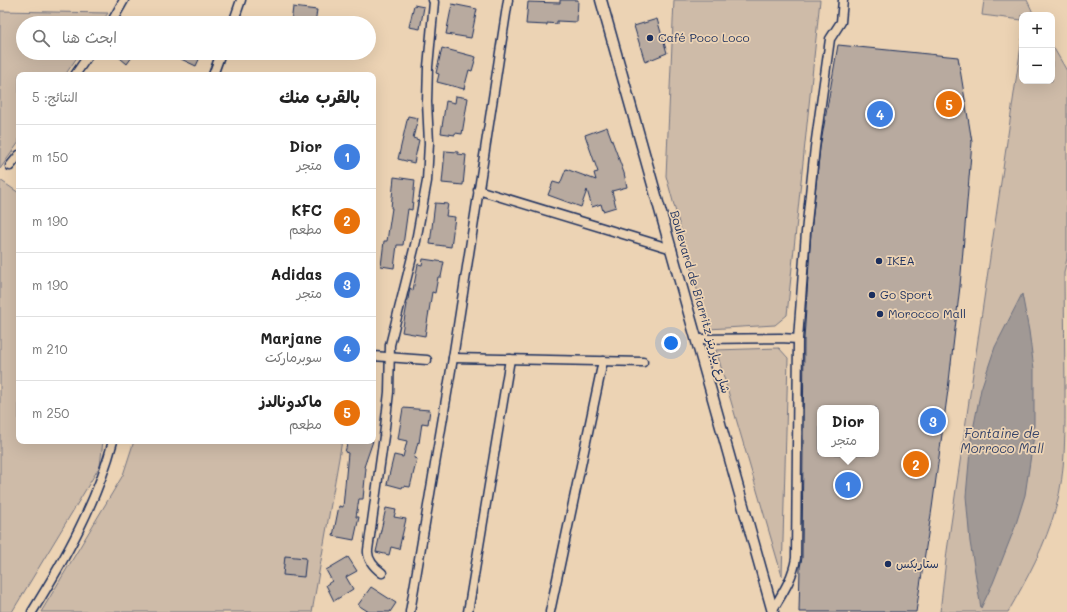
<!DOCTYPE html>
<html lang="ar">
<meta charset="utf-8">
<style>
:root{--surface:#fff;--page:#f6f6f6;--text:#222;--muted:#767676;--line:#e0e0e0;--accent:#d93025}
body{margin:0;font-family:Mali,"Playpen Sans Arabic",sans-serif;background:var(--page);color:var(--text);direction:rtl}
.controls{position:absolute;right:12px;top:12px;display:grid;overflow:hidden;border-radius:8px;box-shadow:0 4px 16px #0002}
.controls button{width:36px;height:36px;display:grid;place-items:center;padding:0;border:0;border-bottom:1px solid var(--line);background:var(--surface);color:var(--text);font:20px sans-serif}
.you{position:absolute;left:671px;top:343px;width:14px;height:14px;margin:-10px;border:3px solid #fff;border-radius:50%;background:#1a73e8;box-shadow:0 0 0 6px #1a73e833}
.badge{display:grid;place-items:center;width:26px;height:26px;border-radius:50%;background:var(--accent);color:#fff;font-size:13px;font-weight:700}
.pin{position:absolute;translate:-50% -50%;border:2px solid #fff;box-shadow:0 1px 4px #0006}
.popup{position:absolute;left:817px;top:405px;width:62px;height:52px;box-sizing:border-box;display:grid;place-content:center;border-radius:8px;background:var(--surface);filter:drop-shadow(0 1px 3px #0005);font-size:13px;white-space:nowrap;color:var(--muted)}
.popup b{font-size:15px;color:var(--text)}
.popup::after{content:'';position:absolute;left:50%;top:100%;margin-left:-8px;border:8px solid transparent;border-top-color:var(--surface)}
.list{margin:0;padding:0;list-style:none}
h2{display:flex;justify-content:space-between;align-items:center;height:52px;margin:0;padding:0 16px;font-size:17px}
h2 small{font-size:13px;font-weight:400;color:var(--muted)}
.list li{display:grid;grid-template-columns:26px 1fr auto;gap:12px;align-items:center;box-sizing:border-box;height:64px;padding:0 16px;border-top:1px solid var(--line)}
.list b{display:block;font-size:15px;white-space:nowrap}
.list p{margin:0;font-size:13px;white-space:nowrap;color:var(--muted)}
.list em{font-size:13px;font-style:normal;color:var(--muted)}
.icon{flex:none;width:22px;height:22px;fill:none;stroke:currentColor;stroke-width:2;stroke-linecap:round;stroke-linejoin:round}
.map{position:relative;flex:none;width:1067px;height:612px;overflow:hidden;direction:ltr}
.search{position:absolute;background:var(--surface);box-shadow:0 4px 16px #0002;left:16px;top:16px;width:360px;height:44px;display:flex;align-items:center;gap:10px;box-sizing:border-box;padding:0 14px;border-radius:22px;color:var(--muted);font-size:15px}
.panel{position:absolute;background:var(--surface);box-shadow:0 4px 16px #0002;left:16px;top:72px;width:360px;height:372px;border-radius:8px;direction:rtl}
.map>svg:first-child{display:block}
</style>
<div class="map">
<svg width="1067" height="612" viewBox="0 0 1067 612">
<rect width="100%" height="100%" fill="#ecd3b4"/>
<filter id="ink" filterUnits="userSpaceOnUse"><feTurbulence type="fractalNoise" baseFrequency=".025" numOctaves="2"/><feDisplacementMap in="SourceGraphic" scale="8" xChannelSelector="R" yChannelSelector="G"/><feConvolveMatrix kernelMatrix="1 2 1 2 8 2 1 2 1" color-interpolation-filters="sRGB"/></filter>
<g filter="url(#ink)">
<g fill="#cebba8" stroke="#747583">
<path d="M674 0H820L787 315 775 325 708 329 666 176Z"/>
<path d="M984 0H1027L1034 15H1022V20L982 15Z"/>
<path d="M0 11 108 13 101 23H23V53H80L65 75H19V142L0 169Z"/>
<path d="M1022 39V81H1052V45L1067 71V258L1064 273C1064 313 1065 352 1065 392 1065 429 1066 472 1056 507 1046 544 1027 579 1008 612H940L947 551Z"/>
<path d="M0 180 19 193V441H103L100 466 12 612H0Z"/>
<path d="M779 348 788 358 782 576 716 350Z"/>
<path d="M134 441H342L312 612H41L123 475Z"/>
</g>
<path fill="#a19995" stroke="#6b6f7f" d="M1022 294 1029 331 1034 369V435L1025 495 1015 527 993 583 981 608 970 542 966 496 971 440 981 389 995 347Z"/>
<g fill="#b8aa9f" stroke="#1b2f5e" fill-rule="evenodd">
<path d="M560 0H578L577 22 557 21V24L547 23V25L526 24 528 2 560 3Z"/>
<path d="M452 4 477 9 471 38 446 34Z"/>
<path d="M414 5 424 7 420 29 409 27Z"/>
<path d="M293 7 317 10 315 23H291Z"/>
<path d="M657 19 667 53 645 62 634 26Z"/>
<path d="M838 45 958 57 972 142 960 286 948 390 932 508 916 612H799L800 567 802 558 804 339 811 232 820 148ZM820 408H876V454H820Z"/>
<path d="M442 48 476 57 472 71 469 70 464 89 437 82 439 74 436 73Z"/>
<path d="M114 53H135L127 64Z"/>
<path d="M184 53H202L196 66 181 59Z"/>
<path d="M456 96 468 98 462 134 455 133V135L441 133 446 101 455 103Z"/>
<path d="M408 116 418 118 413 138 419 140 414 163 398 159Z"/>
<path d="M607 127 624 173 627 187 612 191 616 207 603 211 601 204 592 207 587 190 581 207 548 195 553 182 560 184 566 169 596 180 594 173 598 172 585 135Z"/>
<path d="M445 151 458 152V154L466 155 463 185 442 183Z"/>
<path d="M394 177 415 180 412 210 408 209 403 245H397L394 268 381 266 384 241H387L392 208H391Z"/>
<path d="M435 203 448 204 446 216 455 217 451 247 430 244Z"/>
<path d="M423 259 444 262 441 277H438L435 293 432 292 425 336 402 332 410 288 413 290 418 264 422 265Z"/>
<path d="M403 408 430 410 428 424 422 423 419 443 418 442 414 458 417 459 410 487 403 486 402 488 387 484 394 455 403 457 407 441 398 439Z"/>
<path d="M348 441H373L364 467 366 468 363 499H359L356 517H359L354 540 333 536 339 506 343 507 348 453 345 452Z"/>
<path d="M386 508 396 510 394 517 406 519 399 549 391 547 389 555 376 552Z"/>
<path d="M285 556 306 558 304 577 283 575Z"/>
<path d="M348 557 357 571 346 577 353 589 334 601 326 585 332 581 326 570Z"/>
<path d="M371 587 396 603 390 612H369L358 605Z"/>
</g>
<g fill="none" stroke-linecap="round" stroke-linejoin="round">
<g stroke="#1b2f5e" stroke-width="11">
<g id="minor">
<path d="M111 23 124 0"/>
<path d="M233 23 241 0"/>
<path d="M75 75 90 53"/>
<path d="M213 75 221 53"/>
<path d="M10 166 19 155"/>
<path d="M478 190 672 249"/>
<path d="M697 339 780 338 798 339"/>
<path d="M373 356 427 360"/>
<path d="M453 358 643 362"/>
<path d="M382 573C374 567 367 560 368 550L384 436 389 392 390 345 416 241 427 181 429 143 427 102 428 67 434 2 433 0"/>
<path d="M772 611C782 594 793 578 796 558L798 339 806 232 815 147 830 39 841 22 843 0"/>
<path d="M32 612C65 559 97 502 113 441"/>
<path d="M410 612 453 358 508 0"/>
<path d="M468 612 510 359"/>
<path d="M550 612 603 361"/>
</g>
</g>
<g stroke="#1b2f5e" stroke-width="13">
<path id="tertiary" d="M601 0C659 204 716 408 773 612"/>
</g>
<use href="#minor" stroke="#ecd3b4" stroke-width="8"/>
<use href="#tertiary" stroke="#ecd3b4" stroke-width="10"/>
</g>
</g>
<g fill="#1b2f5e" stroke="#ecd3b4" stroke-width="1.5">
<circle cx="650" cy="38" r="4"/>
<circle cx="879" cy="261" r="4"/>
<circle cx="872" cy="295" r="4"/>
<circle cx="880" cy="314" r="4"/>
<circle cx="888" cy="564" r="4"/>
</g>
<g text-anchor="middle" stroke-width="3.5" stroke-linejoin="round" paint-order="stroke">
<g font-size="12" fill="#1b2f5e" stroke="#ecd3b4" text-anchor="start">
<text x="658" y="42">Café Poco Loco</text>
<text x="887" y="265">IKEA</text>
<text x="880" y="299">Go Sport</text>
<text x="888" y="318">Morocco Mall</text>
<text x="896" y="568">ستاربكس</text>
</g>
<g font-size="12" fill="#1b2f5e" stroke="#ecd3b4">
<text transform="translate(700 302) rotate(74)" y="4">Boulevard de Biarritz شارع بياريتز</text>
</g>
<g font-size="13" font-style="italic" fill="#364469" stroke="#ecd3b4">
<text x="1002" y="438">Fontaine de<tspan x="1002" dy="15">Morroco Mall</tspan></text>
</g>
</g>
</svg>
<div class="controls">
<button>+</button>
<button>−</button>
</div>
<div class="you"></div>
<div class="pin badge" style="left:848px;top:485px;background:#3f7fe0">1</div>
<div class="popup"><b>Dior</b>متجر</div>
<div class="pin badge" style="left:916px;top:464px;background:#e8710a">2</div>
<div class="pin badge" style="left:933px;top:421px;background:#3f7fe0">3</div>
<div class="pin badge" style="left:880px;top:114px;background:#3f7fe0">4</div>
<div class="pin badge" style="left:949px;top:104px;background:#e8710a">5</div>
<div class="search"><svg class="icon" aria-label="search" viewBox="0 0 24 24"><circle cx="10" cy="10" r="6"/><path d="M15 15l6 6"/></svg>ابحث هنا</div>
<section class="panel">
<h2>بالقرب منك<small>النتائج: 5</small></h2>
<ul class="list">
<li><span class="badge" style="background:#3f7fe0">1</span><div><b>Dior</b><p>متجر</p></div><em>150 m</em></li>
<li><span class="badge" style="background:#e8710a">2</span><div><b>KFC</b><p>مطعم</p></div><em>190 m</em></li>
<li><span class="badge" style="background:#3f7fe0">3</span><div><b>Adidas</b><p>متجر</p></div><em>190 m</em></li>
<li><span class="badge" style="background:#3f7fe0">4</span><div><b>Marjane</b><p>سوبرماركت</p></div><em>210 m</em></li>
<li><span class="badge" style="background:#e8710a">5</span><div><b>ماكدونالدز</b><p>مطعم</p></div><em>250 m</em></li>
</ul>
</section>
</div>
